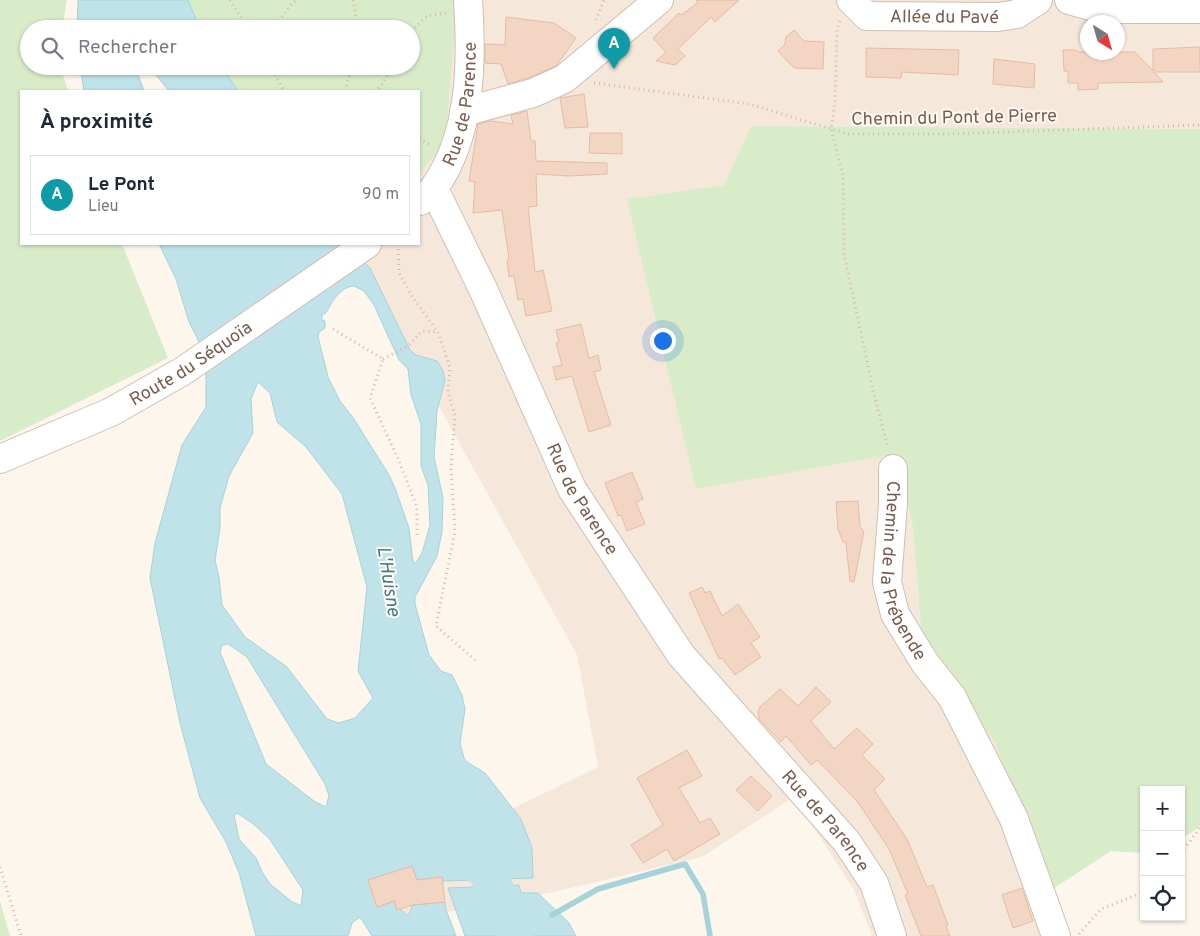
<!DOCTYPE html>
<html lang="fr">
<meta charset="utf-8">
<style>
:root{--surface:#fff;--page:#f2f2f3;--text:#1f2937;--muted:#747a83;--line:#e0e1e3;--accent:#e76f51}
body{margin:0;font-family:Overpass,sans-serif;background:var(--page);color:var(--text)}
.controls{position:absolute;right:15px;bottom:15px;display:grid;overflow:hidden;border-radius:0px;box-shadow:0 1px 4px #0004}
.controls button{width:45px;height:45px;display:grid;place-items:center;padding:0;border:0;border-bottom:1px solid var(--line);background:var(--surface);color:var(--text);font:25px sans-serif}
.compass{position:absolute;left:1080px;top:15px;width:45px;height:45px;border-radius:50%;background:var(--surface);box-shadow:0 1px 4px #0004;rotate:143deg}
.you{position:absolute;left:662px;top:340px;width:18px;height:18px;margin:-12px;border:4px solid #fff;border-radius:50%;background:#1a73e8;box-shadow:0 0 0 8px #1a73e833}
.badge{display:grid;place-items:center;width:32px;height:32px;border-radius:50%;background:var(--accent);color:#fff;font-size:16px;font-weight:700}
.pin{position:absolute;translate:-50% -41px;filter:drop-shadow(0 1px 2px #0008)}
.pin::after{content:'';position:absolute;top:26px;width:18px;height:15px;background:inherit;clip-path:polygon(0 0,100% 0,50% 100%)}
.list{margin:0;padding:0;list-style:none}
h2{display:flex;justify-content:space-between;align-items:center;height:65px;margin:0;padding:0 20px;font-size:21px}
h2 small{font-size:16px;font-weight:400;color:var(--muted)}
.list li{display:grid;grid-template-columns:32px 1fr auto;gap:15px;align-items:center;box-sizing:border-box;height:80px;margin:0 10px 10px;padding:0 10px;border:1px solid var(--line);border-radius:0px}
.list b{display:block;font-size:19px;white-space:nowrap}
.list p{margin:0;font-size:16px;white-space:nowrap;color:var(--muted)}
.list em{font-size:16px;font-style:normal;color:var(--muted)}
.icon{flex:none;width:28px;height:28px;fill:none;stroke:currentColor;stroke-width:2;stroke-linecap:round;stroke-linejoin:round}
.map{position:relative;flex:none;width:1200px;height:936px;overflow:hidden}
.search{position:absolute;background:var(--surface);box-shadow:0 1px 4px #0004;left:20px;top:20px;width:400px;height:55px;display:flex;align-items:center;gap:12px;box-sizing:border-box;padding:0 18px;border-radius:28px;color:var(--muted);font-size:19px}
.panel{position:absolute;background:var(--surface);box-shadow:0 1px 4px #0004;left:20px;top:90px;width:400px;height:155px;border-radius:0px}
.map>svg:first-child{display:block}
</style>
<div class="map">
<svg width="1200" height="936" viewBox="0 0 1200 936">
<rect width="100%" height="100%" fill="#fdf6ec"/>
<path fill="#f5e8da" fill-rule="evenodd" d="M197 0H1200V129L751 126 724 185 628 199 696 489 896 454 913 528 921 629 995 743 1048 892 1059 936H872L854 890 794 797 702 857 558 891 374 926 363 881 598 767 577 655 349 244H419V91L411 66V29ZM1088 22H1118V52H1088Z"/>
<g fill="#d8ecc9">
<path d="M0 0H67L62 29H29V66H60L68 91H21V244H122L168 358 0 441Z"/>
<path d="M188 0H457L446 133 440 148 419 174V91H238L221 66H411V29H200Z"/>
<path d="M751 126 1200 129V827L1181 839V790H1144V853L1111 851 1048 892 995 743 921 629 913 528 896 454 696 489 627 199 724 185Z"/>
<path d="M0 901 10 936H0Z"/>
</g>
<g fill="#bfe3e8" stroke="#a5d3da" fill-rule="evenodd">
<path d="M78 0H188L200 29H77Z"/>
<path d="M80 66H135L144 91H84Z"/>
<path d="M149 66H221L238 91H169Z"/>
<path d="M159 244H347L370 268 410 350 416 355 437 361 443 371 445 380 437 411 434 457 443 498 442 532 437 556 415 597V604L429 655 441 671 452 675 462 695 465 709 460 743 464 758 467 762 485 773 521 819 532 848 533 878 443 881 442 877 417 880 412 866 368 880 377 907 394 901 397 910 400 909 408 916 413 905 445 902 446 910 456 936H372L360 917 352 923 348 936H256L239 873 226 842 200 798 180 723 150 578 155 543 182 445 206 407V356L189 322 176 279ZM354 286 364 291 374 305 399 360 408 369 411 395 421 424V466L428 485 430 525 422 553 416 563 413 562 409 528 395 488 389 475 354 419 340 401 328 377 318 337 319 332 325 328V321L322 320V314H325C332 303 339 287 354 286ZM258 382 270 393 277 422 306 447 342 494 367 587 358 671 373 698 355 718 339 723 327 719 287 667 245 637 222 605 219 577 215 560 220 528V508L229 476 253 433 251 399ZM228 644 247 657 325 784 329 796 326 807 314 801 266 764 220 652 222 645ZM237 813 252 823 269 838 303 890 301 906 291 901 270 884 262 872 256 858 239 839 234 815Z"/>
<path d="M519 885 521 893H538L569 923 576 936H465L448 888Z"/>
</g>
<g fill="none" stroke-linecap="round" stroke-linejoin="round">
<path stroke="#a5d3da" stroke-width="5.5" d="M552 915 598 889 685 864 703 894 710 936"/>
<path stroke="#bfe3e8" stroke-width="35" d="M464 840 515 918V936"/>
</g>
<g fill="#f3d5c3" stroke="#e6bba3">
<path d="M696 0H739L715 22 711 17 678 49 685 56 675 65 656 61 666 52 653 38 679 13 681 15 691 8 698 2Z"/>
<path d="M506 17 554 23 576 38 556 66 528 78 508 84 501 64 485 63V44L505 45Z"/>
<path d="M794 30 804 41 824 42 823 69 794 68 778 51 785 44 786 37Z"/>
<path d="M1200 47V72H1154L1163 82 1098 83V89L1078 90V83H1068V71H1064L1063 50H1076L1078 52H1135L1153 71V49Z"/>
<path d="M866 48 959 50 958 75 902 72 901 78 866 77Z"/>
<path d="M994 59 1035 64 1034 88 993 84Z"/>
<path d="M584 94 588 127 565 128 560 98Z"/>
<path d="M527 111 531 141H535L536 161 607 163V174L569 176 536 174 537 206 528 207 535 272 543 270 552 311 526 316 523 299 518 300 514 276 509 277 507 260 509 259 502 210 473 213 475 182 469 181 478 124 490 121 513 124 511 115Z"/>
<path d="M590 133H622V154L589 153Z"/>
<path d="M581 324 589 358 598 355 601 370 594 372 611 425 589 432 572 376 556 380 553 367 562 365 556 343 559 342 556 330Z"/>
<path d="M632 472 643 499 636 502 645 524 627 531 621 515 618 516 605 483Z"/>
<path d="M858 501 860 527 864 531 854 582 850 581 846 543 843 542 838 529 836 502Z"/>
<path d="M702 587 705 593 710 591 722 616 738 604 760 637 751 643 761 657 735 675 722 658 719 659 689 593Z"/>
<path d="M816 687 831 702 811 721 834 749 857 728 873 744 862 755 885 779 874 790 907 839 927 887 933 885 948 925 946 926 950 936H921L905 895 908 894 889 849 857 801 817 760 811 765 786 736 781 742 759 719 758 711 760 707 780 689 798 706Z"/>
<path d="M687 750 702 776 679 788 700 823 710 818 720 834 674 861 667 849 643 863 631 845 663 825 637 778Z"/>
<path d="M751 776 772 796 758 811 736 790Z"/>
<path d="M412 866 417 880 442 877 445 902 413 905 397 910 394 901 377 907 368 880Z"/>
<path d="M1022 888 1033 921 1013 928 1002 895Z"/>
</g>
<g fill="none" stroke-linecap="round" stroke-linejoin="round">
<g stroke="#d1beb0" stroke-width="30">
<g id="minor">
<path id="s1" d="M851 0 867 16 998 17 1017 14 1038 0"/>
<path d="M1069 0 1101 9H1200"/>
<path d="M464 112 533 93 564 79 659 0"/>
<path id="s2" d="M434 189 483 289 572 489 681 655 847 842 874 883 892 936"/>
<path id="s3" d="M420 201C424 197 431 193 434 188 472 134 472 63 468 0"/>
<path id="s4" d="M0 459 111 412 183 371 367 244"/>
<path id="s5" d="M893 469V504L887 582 895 614 925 663 952 697 1014 819 1056 936"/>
</g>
</g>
<g stroke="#d9b8a5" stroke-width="3" stroke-dasharray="1 4" stroke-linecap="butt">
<path d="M230 0 248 29"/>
<path d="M353 0 359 29"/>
<path d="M596 20 604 0"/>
<path d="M840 21 837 29 835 103 831 129 843 175 844 254 874 394 888 448"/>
<path d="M266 29 280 20 293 2 299 0"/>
<path d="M411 31 427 16 446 13"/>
<path d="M270 66 284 91"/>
<path d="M594 83 749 104 848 134H948L1200 125"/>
<path d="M345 91 352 66"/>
<path d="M374 91 380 87 394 66"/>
<path d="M419 139 431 145"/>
<path d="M398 244 399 273 413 298 438 332 450 368 448 392 455 416 451 466 455 531 436 626 476 661"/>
<path d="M333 329 383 359 370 398 399 461 417 507V538"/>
<path d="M383 359 408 346 422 331 438 332"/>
<path d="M1181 853 1200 828"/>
<path d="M0 867 21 936"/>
<path d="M1079 934 1101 909 1144 892"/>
</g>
<use href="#minor" stroke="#fff" stroke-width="28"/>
</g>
<g text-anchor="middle" stroke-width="4" stroke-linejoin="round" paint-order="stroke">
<g font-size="18" fill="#7a5c4d" stroke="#fffaf3">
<text dy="6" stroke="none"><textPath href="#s1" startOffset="100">Allée du Pavé</textPath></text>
<text dy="6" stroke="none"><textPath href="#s3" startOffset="109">Rue de Parence</textPath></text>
<text transform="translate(954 117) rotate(-1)" y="6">Chemin du Pont de Pierre</text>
<text dy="6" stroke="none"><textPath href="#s4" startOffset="214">Route du Séquoïa</textPath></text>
<text dy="6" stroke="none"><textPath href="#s2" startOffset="344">Rue de Parence</textPath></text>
<text dy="6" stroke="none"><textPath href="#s5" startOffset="105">Chemin de la Prébende</textPath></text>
<text dy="6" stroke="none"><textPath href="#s2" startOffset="749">Rue de Parence</textPath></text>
</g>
<g font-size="19" font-style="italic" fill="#437c86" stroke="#fffaf3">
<text transform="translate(390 581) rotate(81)" y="7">L'Huisne</text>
</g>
</g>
</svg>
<div class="controls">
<button>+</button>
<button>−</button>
<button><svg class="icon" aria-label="locate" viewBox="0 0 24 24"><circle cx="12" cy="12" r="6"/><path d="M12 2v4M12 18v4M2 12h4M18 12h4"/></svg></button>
</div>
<svg class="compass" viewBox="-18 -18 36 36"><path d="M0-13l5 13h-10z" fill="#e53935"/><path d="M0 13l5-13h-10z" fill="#747a83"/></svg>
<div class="you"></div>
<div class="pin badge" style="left:614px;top:69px;background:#0f9aa8">A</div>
<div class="search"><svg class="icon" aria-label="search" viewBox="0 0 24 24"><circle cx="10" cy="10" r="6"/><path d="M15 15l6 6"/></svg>Rechercher</div>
<section class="panel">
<h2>À proximité<small></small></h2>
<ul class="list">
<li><span class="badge" style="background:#0f9aa8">A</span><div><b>Le Pont</b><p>Lieu</p></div><em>90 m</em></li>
</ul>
</section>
</div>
